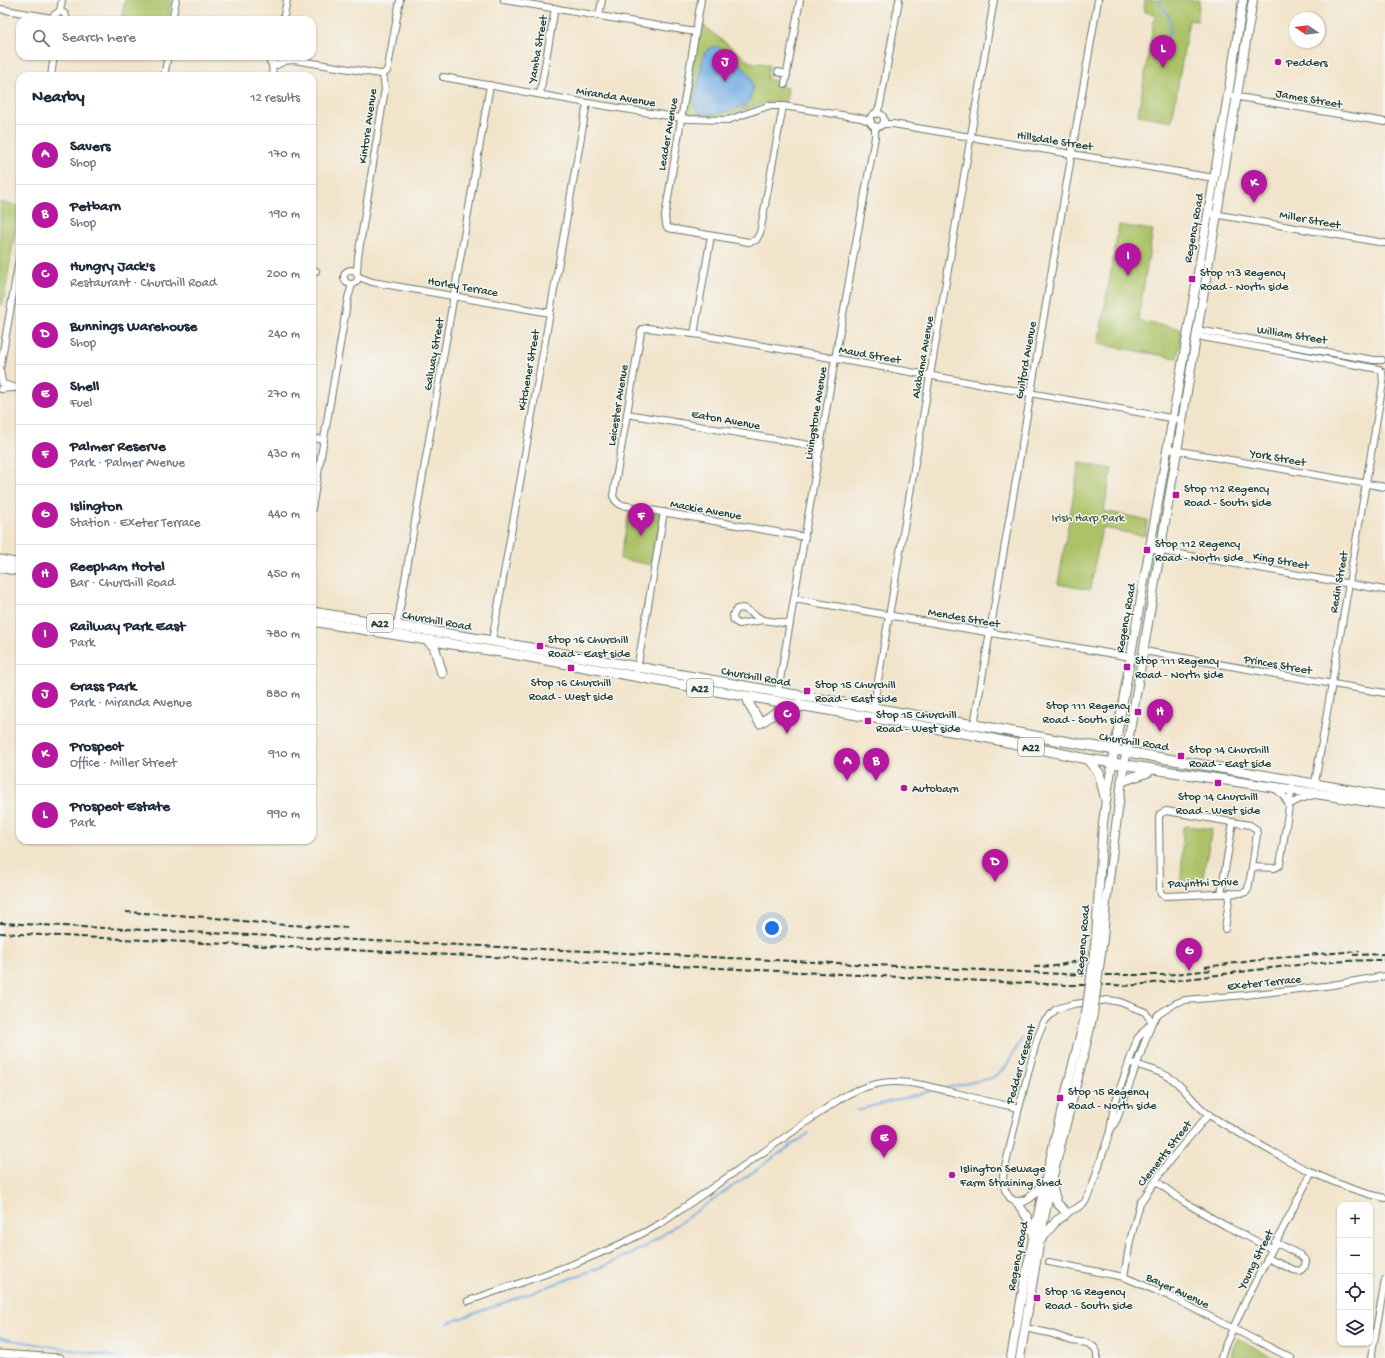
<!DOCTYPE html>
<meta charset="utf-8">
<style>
:root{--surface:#fff;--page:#f6f6f7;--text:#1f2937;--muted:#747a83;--line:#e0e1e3;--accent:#b5179e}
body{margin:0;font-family:"Gochi Hand",sans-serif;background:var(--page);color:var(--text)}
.controls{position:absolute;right:12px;bottom:12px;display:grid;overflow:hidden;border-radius:8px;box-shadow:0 1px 3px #0004}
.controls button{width:36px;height:36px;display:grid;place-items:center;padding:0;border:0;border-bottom:1px solid var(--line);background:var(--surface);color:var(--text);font:20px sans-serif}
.compass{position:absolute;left:1289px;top:12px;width:36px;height:36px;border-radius:50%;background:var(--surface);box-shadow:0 1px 3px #0004;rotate:283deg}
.you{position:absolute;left:772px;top:928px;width:14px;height:14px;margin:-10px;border:3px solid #fff;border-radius:50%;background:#1a73e8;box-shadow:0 0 0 6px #1a73e833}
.badge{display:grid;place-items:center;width:26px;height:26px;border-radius:50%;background:var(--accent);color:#fff;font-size:13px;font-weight:700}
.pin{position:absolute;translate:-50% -33px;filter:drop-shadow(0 1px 2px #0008)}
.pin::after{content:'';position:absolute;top:21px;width:14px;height:12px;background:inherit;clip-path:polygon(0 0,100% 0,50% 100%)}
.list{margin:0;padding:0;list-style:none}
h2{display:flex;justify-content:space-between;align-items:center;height:52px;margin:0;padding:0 16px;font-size:17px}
h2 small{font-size:13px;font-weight:400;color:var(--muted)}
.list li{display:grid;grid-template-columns:26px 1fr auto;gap:12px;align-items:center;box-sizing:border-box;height:60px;padding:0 16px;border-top:1px solid var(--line)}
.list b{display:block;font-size:15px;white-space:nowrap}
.list p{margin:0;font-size:13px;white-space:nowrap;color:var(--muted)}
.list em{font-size:13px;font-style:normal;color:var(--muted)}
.icon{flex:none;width:22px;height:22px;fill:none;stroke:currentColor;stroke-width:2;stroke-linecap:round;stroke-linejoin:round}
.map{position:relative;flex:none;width:1385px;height:1358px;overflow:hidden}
.search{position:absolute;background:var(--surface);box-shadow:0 1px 3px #0004;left:16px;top:16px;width:300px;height:44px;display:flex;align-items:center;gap:10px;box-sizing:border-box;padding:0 14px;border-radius:12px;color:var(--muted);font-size:15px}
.panel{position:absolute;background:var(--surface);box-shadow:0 1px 3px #0004;left:16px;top:72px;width:300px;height:772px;border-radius:12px}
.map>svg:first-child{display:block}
</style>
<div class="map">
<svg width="1385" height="1358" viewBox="0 0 1385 1358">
<rect width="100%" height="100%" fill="#f6f6f2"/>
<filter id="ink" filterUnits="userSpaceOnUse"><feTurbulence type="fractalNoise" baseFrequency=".025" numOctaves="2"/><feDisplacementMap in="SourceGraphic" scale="8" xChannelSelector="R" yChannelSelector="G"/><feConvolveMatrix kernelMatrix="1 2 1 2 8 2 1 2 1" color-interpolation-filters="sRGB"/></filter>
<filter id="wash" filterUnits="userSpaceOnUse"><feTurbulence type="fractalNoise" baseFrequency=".012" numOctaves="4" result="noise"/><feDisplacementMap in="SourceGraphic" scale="16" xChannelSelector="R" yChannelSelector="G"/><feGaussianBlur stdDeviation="0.9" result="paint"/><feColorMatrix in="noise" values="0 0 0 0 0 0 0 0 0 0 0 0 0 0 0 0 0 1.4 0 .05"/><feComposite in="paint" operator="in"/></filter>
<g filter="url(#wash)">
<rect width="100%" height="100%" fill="#f2e4cb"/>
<g fill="#adc267" stroke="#66804e">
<path d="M125 0H171L168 20H121Z"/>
<path d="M1145 0H1200L1197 21 1189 20 1172 121 1138 115 1155 14 1144 12Z"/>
<path d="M700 23 750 62 769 64 767 79 782 82 781 87 788 88 786 103C776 102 767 102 758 105 753 106 748 109 743 110 729 115 701 120 687 114L686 110Z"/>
<path d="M0 202 19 206 3 305H0Z"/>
<path d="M1119 225 1153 230 1138 321 1182 329 1177 358 1098 344Z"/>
<path d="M1079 463 1112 469 1104 511 1148 520 1145 536 1102 528 1090 590 1058 584Z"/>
<path d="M630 508 662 514 652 565 620 559Z"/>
<path d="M1186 826 1212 829 1202 882 1181 883 1183 827Z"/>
<path d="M1237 1338 1274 1358H1231Z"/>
</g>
<path fill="#73aae1" stroke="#49748a" d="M717 46C738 60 766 79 746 106L715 114H699L694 103 704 53 712 47Z"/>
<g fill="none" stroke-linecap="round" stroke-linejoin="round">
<g stroke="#73aae1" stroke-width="2">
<path d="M1158 63 1161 54 1169 49 1165 40C1167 37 1169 35 1170 32 1173 22 1167 10 1160 5L1159 0"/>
<path d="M946 1088 992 1078 1005 1068 1022 1038"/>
<path d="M857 1110 935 1090"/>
<path d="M448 1323 607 1265 645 1247 809 1133"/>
<path d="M0 1338 121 1358"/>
</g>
</g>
</g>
<g filter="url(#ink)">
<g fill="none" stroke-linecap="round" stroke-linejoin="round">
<g stroke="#697769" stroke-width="8">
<g id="minor">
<path d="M504 0 695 32"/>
<path d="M701 0 665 216 666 225 668 228 749 242 756 240 760 233 783 106"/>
<path d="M0 9 52 18"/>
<path d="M60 11 62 0"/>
<path d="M599 16 602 0"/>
<path d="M52 20 54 15 60 11 65 14 67 20"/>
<path d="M172 20 176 0"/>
<path d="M283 20 287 0"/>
<path d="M269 56 270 62 277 65 283 62 285 56"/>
<path d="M284 61 294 60 380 74H383"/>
<path d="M272 64 273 76"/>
<path d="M778 72 787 74"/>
<path d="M51 76 54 56"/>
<path d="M164 76 168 56"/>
<path d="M443 77 587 103 688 119 728 120 768 106H783L861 118 871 122"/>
<path d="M785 84 800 0"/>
<path d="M540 94 555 8"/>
<path d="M1233 96 1385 122"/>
<circle cx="877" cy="120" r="7"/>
<path d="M876 114 880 105 899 0"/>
<path d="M883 124H893L1214 178"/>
<path d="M1213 214 1385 243"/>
<circle cx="351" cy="277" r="7"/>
<path d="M312 270 316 271"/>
<path d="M357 272 358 257 385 89 383 74 387 71 388 67 400 0"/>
<path d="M359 277 372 282 550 313"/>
<path d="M1197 330 1374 360H1382"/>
<path d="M694 334 711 236"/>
<path d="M1196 336 1379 369"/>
<path d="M0 369 20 254"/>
<path d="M0 370 2 382"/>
<path d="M3 384 20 389"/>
<path d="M1 389 13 388"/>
<path d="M627 414 821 447"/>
<path d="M312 438 324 440"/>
<path d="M1168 449 1385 487"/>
<path d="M312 509 348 298 352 285"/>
<path d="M805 537 622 505C617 504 615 501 613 496L641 332 643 329 648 328 701 335 1182 420"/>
<path d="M1150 549 1385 590"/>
<path d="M794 599 1131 657"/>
<path d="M763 620 739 624 734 621 733 615 737 609 743 608 763 620 790 624"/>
<path d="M397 626 490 85"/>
<path d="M492 641 587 103"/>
<path d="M1144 651 1385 693"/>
<path d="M637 670 664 512"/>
<path d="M778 692 835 359 875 137V126"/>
<path d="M873 710 994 0"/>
<path d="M974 725 1098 0"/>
<path d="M1315 783 1383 383 1382 372"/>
<path d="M1274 788 1283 795 1289 805 1298 800 1314 795"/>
<path d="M1252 867 1257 834 1256 829 1250 825 1166 811 1160 814 1159 817 1160 891 1161 894 1165 896 1242 893 1246 892 1248 889 1252 867 1275 868 1280 865 1292 787"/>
<path d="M1221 894 1233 822"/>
<path d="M1225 929 1230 893"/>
<path d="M1129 1062C1145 1068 1164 1071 1177 1083 1188 1093 1197 1106 1209 1115 1222 1123 1235 1131 1248 1138 1291 1163 1337 1188 1385 1198"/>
<path d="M1110 1131 1114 1106 1137 1039 1159 1014 1176 1003 1185 1000 1245 995 1326 986 1385 976"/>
<path d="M1156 1181 1184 1202 1226 1226 1272 1249"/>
<path d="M1017 1202 1010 1198 1005 1190 1003 1176 1019 1108 1037 1039 1044 1022 1056 1009 1074 1004 1109 1000 1120 1002 1145 1012 1152 1022"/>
<path d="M1067 1213 1077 1208 1085 1202 1093 1184 1110 1131 1117 1119 1151 1025"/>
<path d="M1267 1258 1294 1270 1300 1271 1305 1266 1306 1261 1300 1255 1275 1242"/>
<path d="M1049 1262 1124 1277 1169 1296 1291 1358"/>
<path d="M1124 1277 1130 1241 1140 1203 1170 1160 1209 1114"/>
<path d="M468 1301C533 1278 604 1257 663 1222L841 1098C885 1073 911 1082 956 1093 977 1099 998 1104 1019 1108"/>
<path d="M1025 1328 1049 1333 1072 1341 1087 1343 1094 1347 1097 1352V1358"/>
<path d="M1221 1358 1224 1348 1246 1300 1312 1172"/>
<path d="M1371 1358 1385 1280"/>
</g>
</g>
<g stroke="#697769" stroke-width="9">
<path id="tertiary" d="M0 1354 60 1358"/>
</g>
<g stroke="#697769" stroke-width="10">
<g id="secondary">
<path d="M1096 937 1103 823 1106 800C1151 533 1202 267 1243 0"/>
<path d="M1103 938 1106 902 1123 772 1253 0"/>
<path d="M1017 1202 1027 1217 1033 1233"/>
<path d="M1017 1202C1029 1202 1035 1193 1043 1184"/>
<path d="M1041 1240 1057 1220 1064 1216 1067 1213 1057 1203 1052 1186"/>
<path d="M1011 1358C1030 1242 1056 1128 1086 1013"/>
<path d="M1020 1358C1030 1300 1038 1242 1051 1185 1064 1127 1081 1071 1093 1014"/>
</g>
</g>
<g stroke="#697769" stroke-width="11">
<g id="primary">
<path d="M0 560 20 564"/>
<path d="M0 567 20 571"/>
<path d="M312 612 492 641 778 692 992 728 1051 739 1385 796"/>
<path d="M312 621 524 656 716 691 974 735 1087 759 1385 804"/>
<path d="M428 641 434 646 442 673"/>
<path d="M747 696 750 706 760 723 777 712 801 707"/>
<path d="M1087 759 1099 773 1106 800"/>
<path d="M1122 781 1148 772 1151 769"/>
</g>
</g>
<use href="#minor" stroke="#fff" stroke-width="6"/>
<use href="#tertiary" stroke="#fff" stroke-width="7"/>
<use href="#secondary" stroke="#fff" stroke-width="8"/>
<use href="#primary" stroke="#fff" stroke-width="9"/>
<g stroke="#1f3d34" stroke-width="2" stroke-dasharray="6 3" stroke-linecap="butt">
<path d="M126 912 206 917 269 924 350 928"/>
<path d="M0 923 1085 975H1164L1212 970"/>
<path d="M0 933 1066 985H1115L1125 986C1212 978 1298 960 1385 960"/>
<path d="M1353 955 1385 954"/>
<path d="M1034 967 1055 966 1093 958"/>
<path d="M1205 967 1292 956 1360 951"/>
</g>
<g stroke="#697769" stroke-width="10" stroke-linecap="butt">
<g id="secondary-bridge">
<path d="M1086 1013 1091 978 1096 937"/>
<path d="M1093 1014 1103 938"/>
</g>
</g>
<use href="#secondary-bridge" stroke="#fff" stroke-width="8"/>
</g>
</g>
<g fill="#b5179e" stroke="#f6f6f2" stroke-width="1.5">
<circle cx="1278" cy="62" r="4"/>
<rect x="1188" y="275" width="8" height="8" rx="2"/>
<rect x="1172" y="491" width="8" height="8" rx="2"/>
<rect x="1143" y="546" width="8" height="8" rx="2"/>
<rect x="536" y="642" width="8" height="8" rx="2"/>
<rect x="1123" y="663" width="8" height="8" rx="2"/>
<rect x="567" y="664" width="8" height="8" rx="2"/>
<rect x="803" y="687" width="8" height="8" rx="2"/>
<rect x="1134" y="708" width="8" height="8" rx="2"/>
<rect x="864" y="717" width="8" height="8" rx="2"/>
<rect x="1177" y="752" width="8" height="8" rx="2"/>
<rect x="1214" y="779" width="8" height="8" rx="2"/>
<circle cx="904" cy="788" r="4"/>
<rect x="1056" y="1094" width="8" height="8" rx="2"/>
<circle cx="952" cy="1175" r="4"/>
<rect x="1033" y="1294" width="8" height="8" rx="2"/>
</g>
<g text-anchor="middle" stroke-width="3" stroke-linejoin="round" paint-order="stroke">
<g fill="#f6f6f2" stroke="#60746d" stroke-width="1">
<rect x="367" y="614" width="26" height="18" rx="3"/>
<rect x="687" y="679" width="26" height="18" rx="3"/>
<rect x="1018" y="738" width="26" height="18" rx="3"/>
</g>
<g font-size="11" font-weight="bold" fill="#1f3d34">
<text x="380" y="627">A22</text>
<text x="700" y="692">A22</text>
<text x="1031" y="751">A22</text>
</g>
<g font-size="12" fill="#1f3d34" stroke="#f6f6f2">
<text transform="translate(537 49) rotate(-80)" y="4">Yamba Street</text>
<text transform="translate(616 96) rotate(9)" y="4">Miranda Avenue</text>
<text transform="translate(1309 98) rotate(10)" y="4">James Street</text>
<text transform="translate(367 126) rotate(-82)" y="4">Kintore Avenue</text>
<text transform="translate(667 134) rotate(-80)" y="4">Leader Avenue</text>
<text transform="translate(1055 140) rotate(9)" y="4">Hillsdale Street</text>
<text transform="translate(1310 219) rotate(10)" y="4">Miller Street</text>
<text transform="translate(1193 228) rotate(-80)" y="4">Regency Road</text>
<text transform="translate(463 286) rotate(10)" y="4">Horley Terrace</text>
<text transform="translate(1292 334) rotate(9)" y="4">William Street</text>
<text transform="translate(433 354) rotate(-80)" y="4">Galway Street</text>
<text transform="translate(870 354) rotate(10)" y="4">Maud Street</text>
<text transform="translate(922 357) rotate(-80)" y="4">Alabama Avenue</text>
<text transform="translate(1025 360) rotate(-80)" y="4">Guilford Avenue</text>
<text transform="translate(528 370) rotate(-80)" y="4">Kitchener Street</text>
<text transform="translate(617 405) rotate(-81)" y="4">Leicester Avenue</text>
<text transform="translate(815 413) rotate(-81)" y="4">Livingstone Avenue</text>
<text transform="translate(726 419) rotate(10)" y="4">Eaton Avenue</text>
<text transform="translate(1278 457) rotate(10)" y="4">York Street</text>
<text transform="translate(706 509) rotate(10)" y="4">Mackie Avenue</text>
<text transform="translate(1281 560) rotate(10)" y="4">King Street</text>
<text transform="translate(1338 582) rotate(-80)" y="4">Redin Street</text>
<text transform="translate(964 617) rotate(10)" y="4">Mendes Street</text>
<text transform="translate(1125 618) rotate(-80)" y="4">Regency Road</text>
<text transform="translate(437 620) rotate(10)" y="4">Churchill Road</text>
<text transform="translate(1278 664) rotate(10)" y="4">Princes Street</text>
<text transform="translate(756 676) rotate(10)" y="4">Churchill Road</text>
<text transform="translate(1134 741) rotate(9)" y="4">Churchill Road</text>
<text transform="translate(1203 882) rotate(-2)" y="4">Payinthi Drive</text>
<text transform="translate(1082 940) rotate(-85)" y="4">Regency Road</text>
<text transform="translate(1264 982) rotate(-6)" y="4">Exeter Terrace</text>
<text transform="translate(1020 1064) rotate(-74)" y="4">Pedder Crescent</text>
<text transform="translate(1164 1153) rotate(-52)" y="4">Clements Street</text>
<text transform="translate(1017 1256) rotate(-79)" y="4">Regency Road</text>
<text transform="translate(1255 1259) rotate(-63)" y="4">Young Street</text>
<text transform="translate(1178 1290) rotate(25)" y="4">Bayer Avenue</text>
</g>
<g font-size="12" fill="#1f3d34" stroke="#f6f6f2" text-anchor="start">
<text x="1286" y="66">Pedders</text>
<text x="1200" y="276">Stop 113 Regency<tspan x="1200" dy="14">Road - North side</tspan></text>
<text x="1184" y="492">Stop 112 Regency<tspan x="1184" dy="14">Road - South side</tspan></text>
<text x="1155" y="547">Stop 112 Regency<tspan x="1155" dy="14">Road - North side</tspan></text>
<text x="548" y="643">Stop 16 Churchill<tspan x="548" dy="14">Road - East side</tspan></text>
<text x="1135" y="664">Stop 111 Regency<tspan x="1135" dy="14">Road - North side</tspan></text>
<text x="571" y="686" text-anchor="middle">Stop 16 Churchill<tspan x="571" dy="14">Road - West side</tspan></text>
<text x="815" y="688">Stop 15 Churchill<tspan x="815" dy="14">Road - East side</tspan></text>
<text x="1130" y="709" text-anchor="end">Stop 111 Regency<tspan x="1130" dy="14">Road - South side</tspan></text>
<text x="876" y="718">Stop 15 Churchill<tspan x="876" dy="14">Road - West side</tspan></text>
<text x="1189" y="753">Stop 14 Churchill<tspan x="1189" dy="14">Road - East side</tspan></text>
<text x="912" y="792">Autobarn</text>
<text x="1218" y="800" text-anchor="middle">Stop 14 Churchill<tspan x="1218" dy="14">Road - West side</tspan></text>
<text x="1068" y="1095">Stop 15 Regency<tspan x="1068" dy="14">Road - North side</tspan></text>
<text x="960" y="1172">Islington Sewage<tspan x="960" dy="14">Farm Straining Shed</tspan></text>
<text x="1045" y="1295">Stop 16 Regency<tspan x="1045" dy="14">Road - South side</tspan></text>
</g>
<g font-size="12" fill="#425e41" stroke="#f6f6f2">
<text x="1088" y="521">Irish Harp Park</text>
</g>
</g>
</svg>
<div class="controls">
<button>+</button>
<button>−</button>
<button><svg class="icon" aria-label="locate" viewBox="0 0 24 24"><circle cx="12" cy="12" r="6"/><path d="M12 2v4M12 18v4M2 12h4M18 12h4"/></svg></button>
<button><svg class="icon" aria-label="layers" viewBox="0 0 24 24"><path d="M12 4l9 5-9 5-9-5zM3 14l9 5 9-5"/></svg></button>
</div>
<svg class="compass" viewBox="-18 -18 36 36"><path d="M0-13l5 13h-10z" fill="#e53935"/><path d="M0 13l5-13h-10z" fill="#747a83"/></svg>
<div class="you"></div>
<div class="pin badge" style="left:847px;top:781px">A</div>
<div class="pin badge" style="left:876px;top:781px">B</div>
<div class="pin badge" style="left:787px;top:734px">C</div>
<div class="pin badge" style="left:995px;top:882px">D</div>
<div class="pin badge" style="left:884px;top:1158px">E</div>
<div class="pin badge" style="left:641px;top:536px">F</div>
<div class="pin badge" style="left:1189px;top:971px">G</div>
<div class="pin badge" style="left:1160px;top:732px">H</div>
<div class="pin badge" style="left:1128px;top:276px">I</div>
<div class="pin badge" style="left:725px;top:82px">J</div>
<div class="pin badge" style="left:1254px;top:203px">K</div>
<div class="pin badge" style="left:1163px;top:68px">L</div>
<div class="search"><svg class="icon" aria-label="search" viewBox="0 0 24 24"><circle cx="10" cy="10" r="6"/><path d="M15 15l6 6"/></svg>Search here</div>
<section class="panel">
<h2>Nearby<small>12 results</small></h2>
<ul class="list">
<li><span class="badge">A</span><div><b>Savers</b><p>Shop</p></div><em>170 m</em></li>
<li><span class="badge">B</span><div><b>Petbarn</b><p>Shop</p></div><em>190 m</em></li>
<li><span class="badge">C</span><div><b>Hungry Jack's</b><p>Restaurant · Churchill Road</p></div><em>200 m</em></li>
<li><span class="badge">D</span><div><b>Bunnings Warehouse</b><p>Shop</p></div><em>240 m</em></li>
<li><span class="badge">E</span><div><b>Shell</b><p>Fuel</p></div><em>270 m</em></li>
<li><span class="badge">F</span><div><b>Palmer Reserve</b><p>Park · Palmer Avenue</p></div><em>430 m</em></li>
<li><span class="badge">G</span><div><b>Islington</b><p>Station · Exeter Terrace</p></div><em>440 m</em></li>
<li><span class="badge">H</span><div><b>Reepham Hotel</b><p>Bar · Churchill Road</p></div><em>450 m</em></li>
<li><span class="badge">I</span><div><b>Railway Park East</b><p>Park</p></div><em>780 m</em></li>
<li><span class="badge">J</span><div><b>Grass Park</b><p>Park · Miranda Avenue</p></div><em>880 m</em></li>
<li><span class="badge">K</span><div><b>Prospect</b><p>Office · Miller Street</p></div><em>910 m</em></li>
<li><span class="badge">L</span><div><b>Prospect Estate</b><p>Park</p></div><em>990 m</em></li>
</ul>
</section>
</div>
